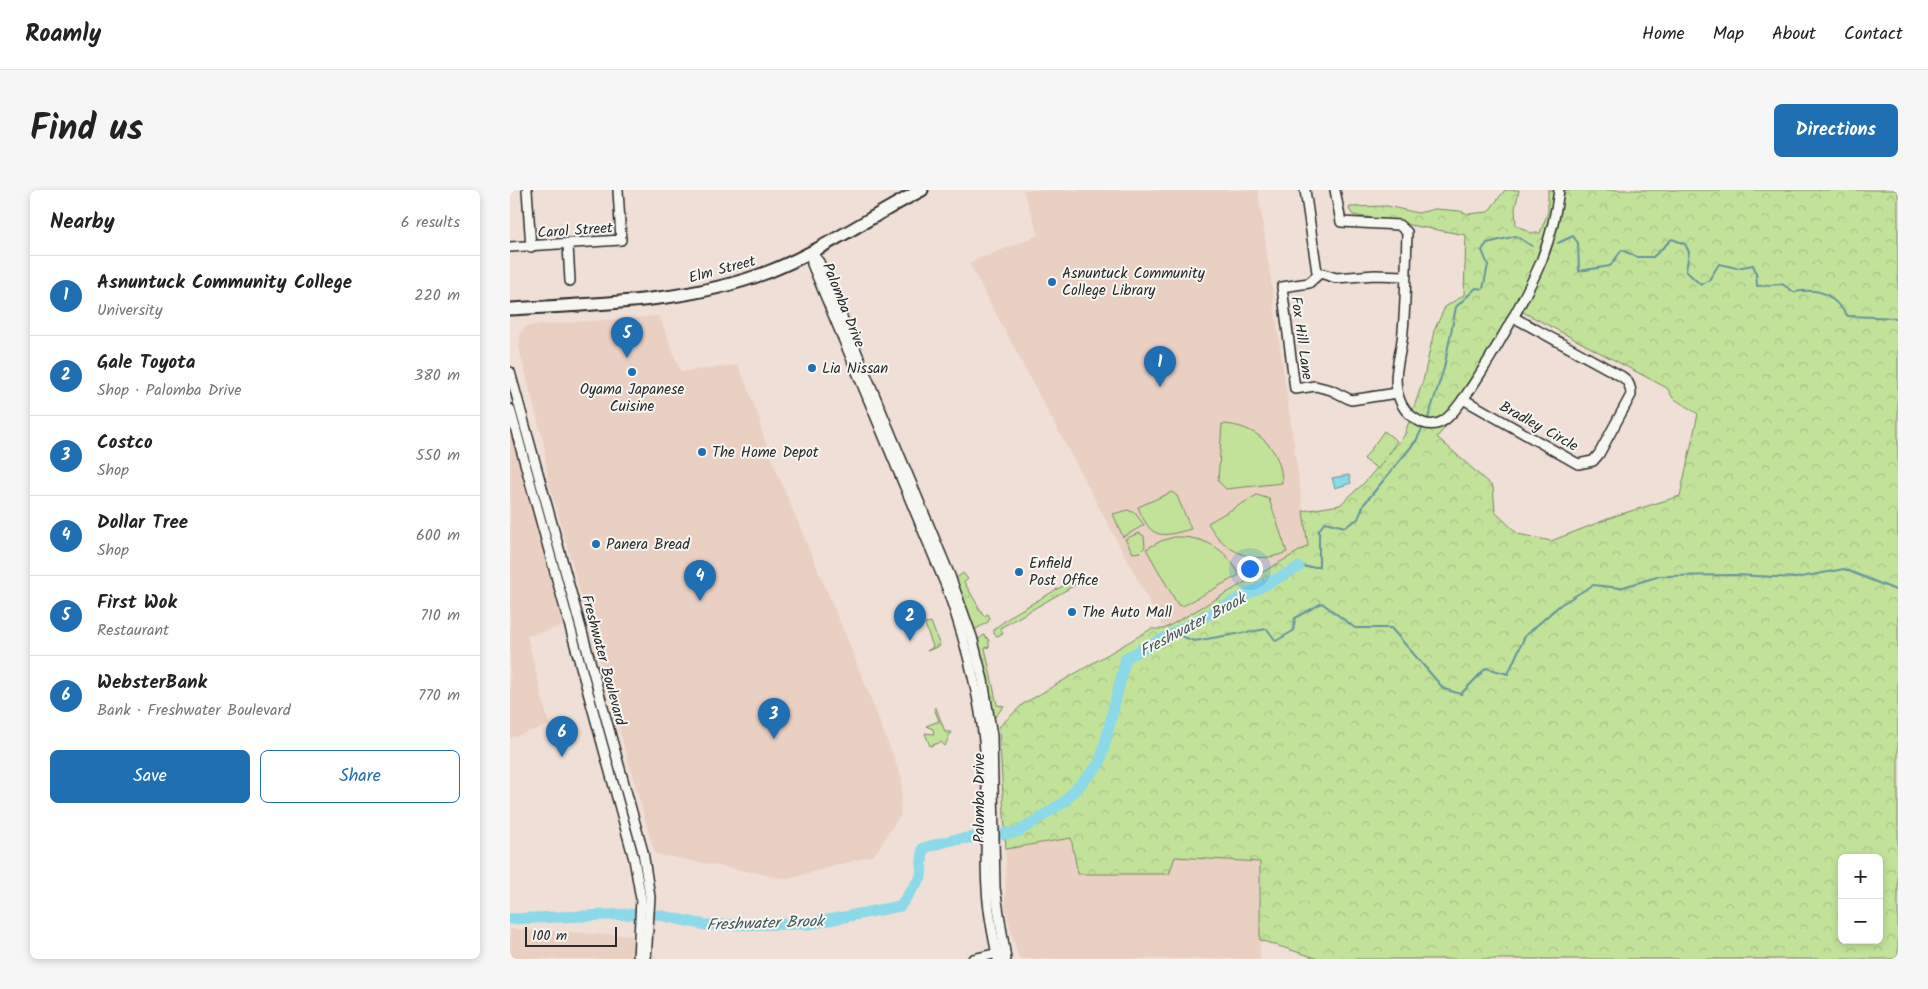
<!DOCTYPE html>
<meta charset="utf-8">
<style>
:root{--surface:#fff;--page:#f6f6f6;--text:#222;--muted:#767676;--line:#e0e0e0;--accent:#1f6fb2}
body{margin:0;font-family:Kalam,sans-serif;background:var(--page);color:var(--text)}
.controls{position:absolute;right:15px;bottom:15px;display:grid;overflow:hidden;border-radius:8px;box-shadow:0 2px 8px #0003}
.controls button{width:45px;height:45px;display:grid;place-items:center;padding:0;border:0;border-bottom:1px solid var(--line);background:var(--surface);color:var(--text);font:25px sans-serif}
.scale{position:absolute;left:15px;bottom:12px;width:92px;box-sizing:border-box;padding-left:5px;border:2px solid #2b2b2b;border-top:0;font-size:14px;line-height:18px;white-space:nowrap;color:#2b2b2b;-webkit-text-stroke:4px #f6f6f2;paint-order:stroke}
.you{position:absolute;left:739px;top:378px;width:18px;height:18px;margin:-12px;border:4px solid #fff;border-radius:50%;background:#1a73e8;box-shadow:0 0 0 8px #1a73e833}
.badge{display:grid;place-items:center;width:32px;height:32px;border-radius:50%;background:var(--accent);color:#fff;font-size:16px;font-weight:700}
.pin{position:absolute;translate:-50% -41px;filter:drop-shadow(0 1px 2px #0008)}
.pin::after{content:'';position:absolute;top:26px;width:18px;height:15px;background:inherit;clip-path:polygon(0 0,100% 0,50% 100%)}
.list{margin:0;padding:0;list-style:none}
h2{display:flex;justify-content:space-between;align-items:center;height:65px;margin:0;padding:0 20px;font-size:21px}
h2 small{font-size:16px;font-weight:400;color:var(--muted)}
.list li{display:grid;grid-template-columns:32px 1fr auto;gap:15px;align-items:center;box-sizing:border-box;height:80px;padding:0 20px;border-top:1px solid var(--line)}
.list b{display:block;font-size:19px;white-space:nowrap}
.list p{margin:0;font-size:16px;white-space:nowrap;color:var(--muted)}
.list em{font-size:16px;font-style:normal;color:var(--muted)}
.actions{display:flex;gap:10px;padding:15px 20px}
.actions a{flex:1;padding:11px 0;border:1px solid var(--accent);border-radius:8px;text-align:center;font-size:18px;color:var(--accent)}
.actions .main{background:var(--accent);color:#fff}
.map{position:relative;flex:none;width:1388px;height:769px;overflow:hidden;border-radius:8px}
header{display:flex;align-items:center;gap:30px;box-sizing:border-box;height:70px;padding:0 25px;background:var(--surface);border-bottom:1px solid var(--line)}
header strong{font-size:24px}
nav{display:flex;gap:28px;margin-inline-start:auto;font-size:18px}
.intro{display:flex;align-items:center;justify-content:space-between;box-sizing:border-box;height:120px;padding:0 30px}
h1{margin:0;font-size:35px}
.button{padding:12px 22px;border-radius:8px;background:var(--accent);color:#fff;font-size:18px;font-weight:700}
main{display:flex;gap:30px;padding:0 30px}
aside{flex:1;background:var(--surface);border-radius:8px;box-shadow:0 2px 8px #0003}
.map>svg:first-child{display:block}
</style>
<header>
<strong>Roamly</strong>
<nav><a>Home</a><a>Map</a><a>About</a><a>Contact</a></nav>
</header>
<div class="intro"><h1>Find us</h1><a class="button">Directions</a></div>
<main>
<aside>
<h2>Nearby<small>6 results</small></h2>
<ul class="list">
<li><span class="badge">1</span><div><b>Asnuntuck Community College</b><p>University</p></div><em>220 m</em></li>
<li><span class="badge">2</span><div><b>Gale Toyota</b><p>Shop · Palomba Drive</p></div><em>380 m</em></li>
<li><span class="badge">3</span><div><b>Costco</b><p>Shop</p></div><em>550 m</em></li>
<li><span class="badge">4</span><div><b>Dollar Tree</b><p>Shop</p></div><em>600 m</em></li>
<li><span class="badge">5</span><div><b>First Wok</b><p>Restaurant</p></div><em>710 m</em></li>
<li><span class="badge">6</span><div><b>WebsterBank</b><p>Bank · Freshwater Boulevard</p></div><em>770 m</em></li>
</ul>
<div class="actions"><a class="main">Save</a><a>Share</a></div>
</aside>
<div class="map">
<svg width="1388" height="769" viewBox="0 0 1388 769">
<defs>
<pattern id="grass-tufts" width="24" height="20" patternUnits="userSpaceOnUse" patternTransform="scale(1.25)"><rect width="24" height="20" fill="#c2e29a"/><path d="M3 7l-1-3M5 7V3M7 7l1-3M15 17l-1-3M17 17v-4M19 17l1-3" fill="none" stroke="#a7c285"/></pattern>
<pattern id="forest-crowns" width="20" height="18" patternUnits="userSpaceOnUse" patternTransform="scale(1.25)"><rect width="20" height="18" fill="#c2e29a"/><path d="M2 6a3 3 0 1 1 6 0M12 15a3 3 0 1 1 6 0" fill="none" stroke="#a7c285"/></pattern>
</defs>
<rect width="100%" height="100%" fill="#efdfd6"/>
<filter id="ink" filterUnits="userSpaceOnUse"><feTurbulence type="fractalNoise" baseFrequency=".02" numOctaves="2"/><feDisplacementMap in="SourceGraphic" scale="10" xChannelSelector="R" yChannelSelector="G"/><feConvolveMatrix kernelMatrix="1 2 1 2 8 2 1 2 1" color-interpolation-filters="sRGB"/></filter>
<g filter="url(#ink)">
<g fill="#eacfc3">
<path d="M513 0H748L798 356 654 439 459 73 529 45Z"/>
<path d="M149 126 171 182 228 175 249 227 251 239 265 278 340 456 392 589 390 625 364 665 278 689 145 664 38 289 34 255 9 158 10 145 16 136Z"/>
<path d="M0 235 53 436 17 446 39 535 0 548Z"/>
<path d="M561 648 568 684 665 667 750 672V769H509L495 717 496 659Z"/>
<path d="M0 739 128 746 127 769H0Z"/>
</g>
<g fill="url(#grass-tufts)" stroke="#768662">
<path d="M453 383 458 389 454 392 474 426 478 424 480 428 478 432 466 439 462 437 445 389Z"/>
<path d="M563 390 565 395 490 438 493 444 487 446 484 444V439L504 424Z"/>
<path d="M421 432 430 456 417 461 423 457 415 434Z"/>
<path d="M474 445 479 450V457L475 458 487 515 494 516 485 527 483 526 468 454 469 449Z"/>
<path d="M424 518H426L435 542H441L435 556 431 552 420 556 415 543 424 544 423 539 416 536 429 531Z"/>
</g>
<path fill="url(#forest-crowns)" stroke="#768662" fill-rule="evenodd" d="M995 0H1009L1005 19 1006 35 1021 43H1030L1038 22V0H1388V766L1385 769H809L750 750V672L665 667 659 684H568L561 648 496 659 489 537 513 514 641 439H654L798 356 793 321 830 315 855 292 894 246 913 191 924 141 935 117 954 105 956 45 843 25 839 19 840 17 877 16 908 23 925 19 950 21 958 24 978 22ZM1013 122 1157 198 1163 208 1188 224 1170 306 1108 325 1041 351 1008 344 985 322 983 297 927 247 964 203ZM1332 668H1369V750H1332Z"/>
<g fill="#c2e29a" stroke="#768662">
<path d="M712 234C746 235 772 258 772 293L716 299 708 291Z"/>
<path d="M874 241 887 251 868 279 854 269Z"/>
<path d="M662 302 667 306 681 339C649 348 641 349 628 317Z"/>
<path d="M747 305 759 309 777 362C745 376 714 363 698 333Z"/>
<path d="M618 320 625 323 634 335 613 347 603 324Z"/>
<path d="M629 343 634 346 635 357 630 362 623 363 615 349Z"/>
<path d="M664 347C693 346 717 358 729 385L673 416 668 415 636 359 651 351Z"/>
</g>
<path fill="#8bd9e9" stroke="#65939d" d="M839 285 841 293 825 298 822 288Z"/>
<g fill="none" stroke-linecap="round" stroke-linejoin="round">
<g stroke="#65939d" stroke-width="2">
<path d="M1048 53 1063 46 1068 53 1069 81 1100 76 1112 60 1127 67H1143L1162 49 1175 54 1179 62 1176 81 1191 95 1199 90 1209 74 1227 78 1243 75 1246 82 1247 96 1272 94 1284 102C1314 97 1320 105 1338 126L1388 128"/>
<path d="M918 228 934 178 946 117 966 98 973 99 978 75 972 60 977 53 1006 46 1022 56"/>
<path d="M789 377H809V340L815 332 835 337 848 329 854 314 906 251 912 239"/>
<path d="M663 443 684 451 757 439 766 451 783 441 785 428 812 413 845 438H881L934 499 951 504 976 478 998 484 1015 446 1050 415 1083 395 1110 398 1150 386 1225 385 1286 388 1334 379 1388 401"/>
</g>
<g stroke="#8bd9e9" stroke-width="11">
<path d="M493 644 508 642 554 612 590 573 616 468 789 377"/>
<path d="M149 725 195 735 298 734 390 716 411 687 413 658 442 650 467 647"/>
<path d="M0 729 122 724"/>
</g>
<g stroke="#2b2b2b" stroke-width="12">
<g id="minor">
<path d="M17 0 21 57"/>
<path d="M795 0 807 82 826 88 865 85 895 86"/>
<path d="M825 0 831 32 889 35 897 42C896 74 896 108 893 141 892 162 881 187 889 208 894 224 916 242 933 231 955 219 1024 94 1033 66 1041 45 1046 23 1049 0"/>
<path d="M58 55 60 91"/>
<path d="M0 57 111 50 108 0"/>
<path d="M301 62 309 72 440 386 462 447 473 490 482 546 485 698 496 769"/>
<path d="M301 62 302 74 437 398C457 455 472 512 476 572 479 614 474 656 477 698 478 721 483 746 488 769"/>
<path d="M809 84 799 93 772 97 785 199 805 196 821 200 841 210 887 203"/>
<path d="M0 182 133 662 140 707 136 769"/>
<path d="M953 209 1068 274 1083 271 1089 264 1121 205C1121 197 1118 190 1111 186L1003 127"/>
<path d="M0 219 124 669 131 709 128 769"/>
<path d="M463 769 492 762"/>
</g>
</g>
<g stroke="#2b2b2b" stroke-width="15">
<path id="major" d="M0 119C85 114 177 113 258 82 312 61 361 26 412 0"/>
</g>
<use href="#minor" stroke="#f6f6f2" stroke-width="9"/>
<use href="#major" stroke="#f6f6f2" stroke-width="11"/>
</g>
</g>
<g fill="#1f6fb2" stroke="#f6f6f2" stroke-width="2">
<circle cx="542" cy="92" r="5"/>
<circle cx="302" cy="178" r="5"/>
<circle cx="122" cy="182" r="5"/>
<circle cx="192" cy="262" r="5"/>
<circle cx="86" cy="354" r="5"/>
<circle cx="509" cy="382" r="5"/>
<circle cx="562" cy="422" r="5"/>
</g>
<g text-anchor="middle" stroke-width="4" stroke-linejoin="round" paint-order="stroke">
<g font-size="15" fill="#2b2b2b" stroke="#f6f6f2">
<text transform="translate(65 40) rotate(-4)" y="5">Carol Street</text>
<text transform="translate(212 79) rotate(-15)" y="5">Elm Street</text>
<text transform="translate(334 115) rotate(68)" y="5">Palomba Drive</text>
<text transform="translate(792 148) rotate(82)" y="5">Fox Hill Lane</text>
<text transform="translate(1029 236) rotate(29)" y="5">Bradley Circle</text>
<text transform="translate(94 470) rotate(75)" y="5">Freshwater Boulevard</text>
<text transform="translate(469 608) rotate(-90)" y="5">Palomba Drive</text>
</g>
<g font-size="15" fill="#2b2b2b" stroke="#f6f6f2" text-anchor="start">
<text x="552" y="88">Asnuntuck Community<tspan x="552" dy="17">College Library</tspan></text>
<text x="312" y="183">Lia Nissan</text>
<text x="122" y="204" text-anchor="middle">Oyama Japanese<tspan x="122" dy="17">Cuisine</tspan></text>
<text x="202" y="267">The Home Depot</text>
<text x="96" y="359">Panera Bread</text>
<text x="519" y="378">Enfield<tspan x="519" dy="17">Post Office</tspan></text>
<text x="572" y="427">The Auto Mall</text>
</g>
<g font-size="16" font-style="italic" fill="#43565a" stroke="#f6f6f2">
<text transform="translate(682 434) rotate(-28)" y="6">Freshwater Brook</text>
<text transform="translate(255 732) rotate(-2)" y="6">Freshwater Brook</text>
</g>
</g>
</svg>
<div class="controls">
<button>+</button>
<button>−</button>
</div>
<div class="scale">100 m</div>
<div class="you"></div>
<div class="pin badge" style="left:650px;top:197px">1</div>
<div class="pin badge" style="left:400px;top:451px">2</div>
<div class="pin badge" style="left:264px;top:549px">3</div>
<div class="pin badge" style="left:190px;top:411px">4</div>
<div class="pin badge" style="left:117px;top:168px">5</div>
<div class="pin badge" style="left:52px;top:567px">6</div>
</div>
</main>
